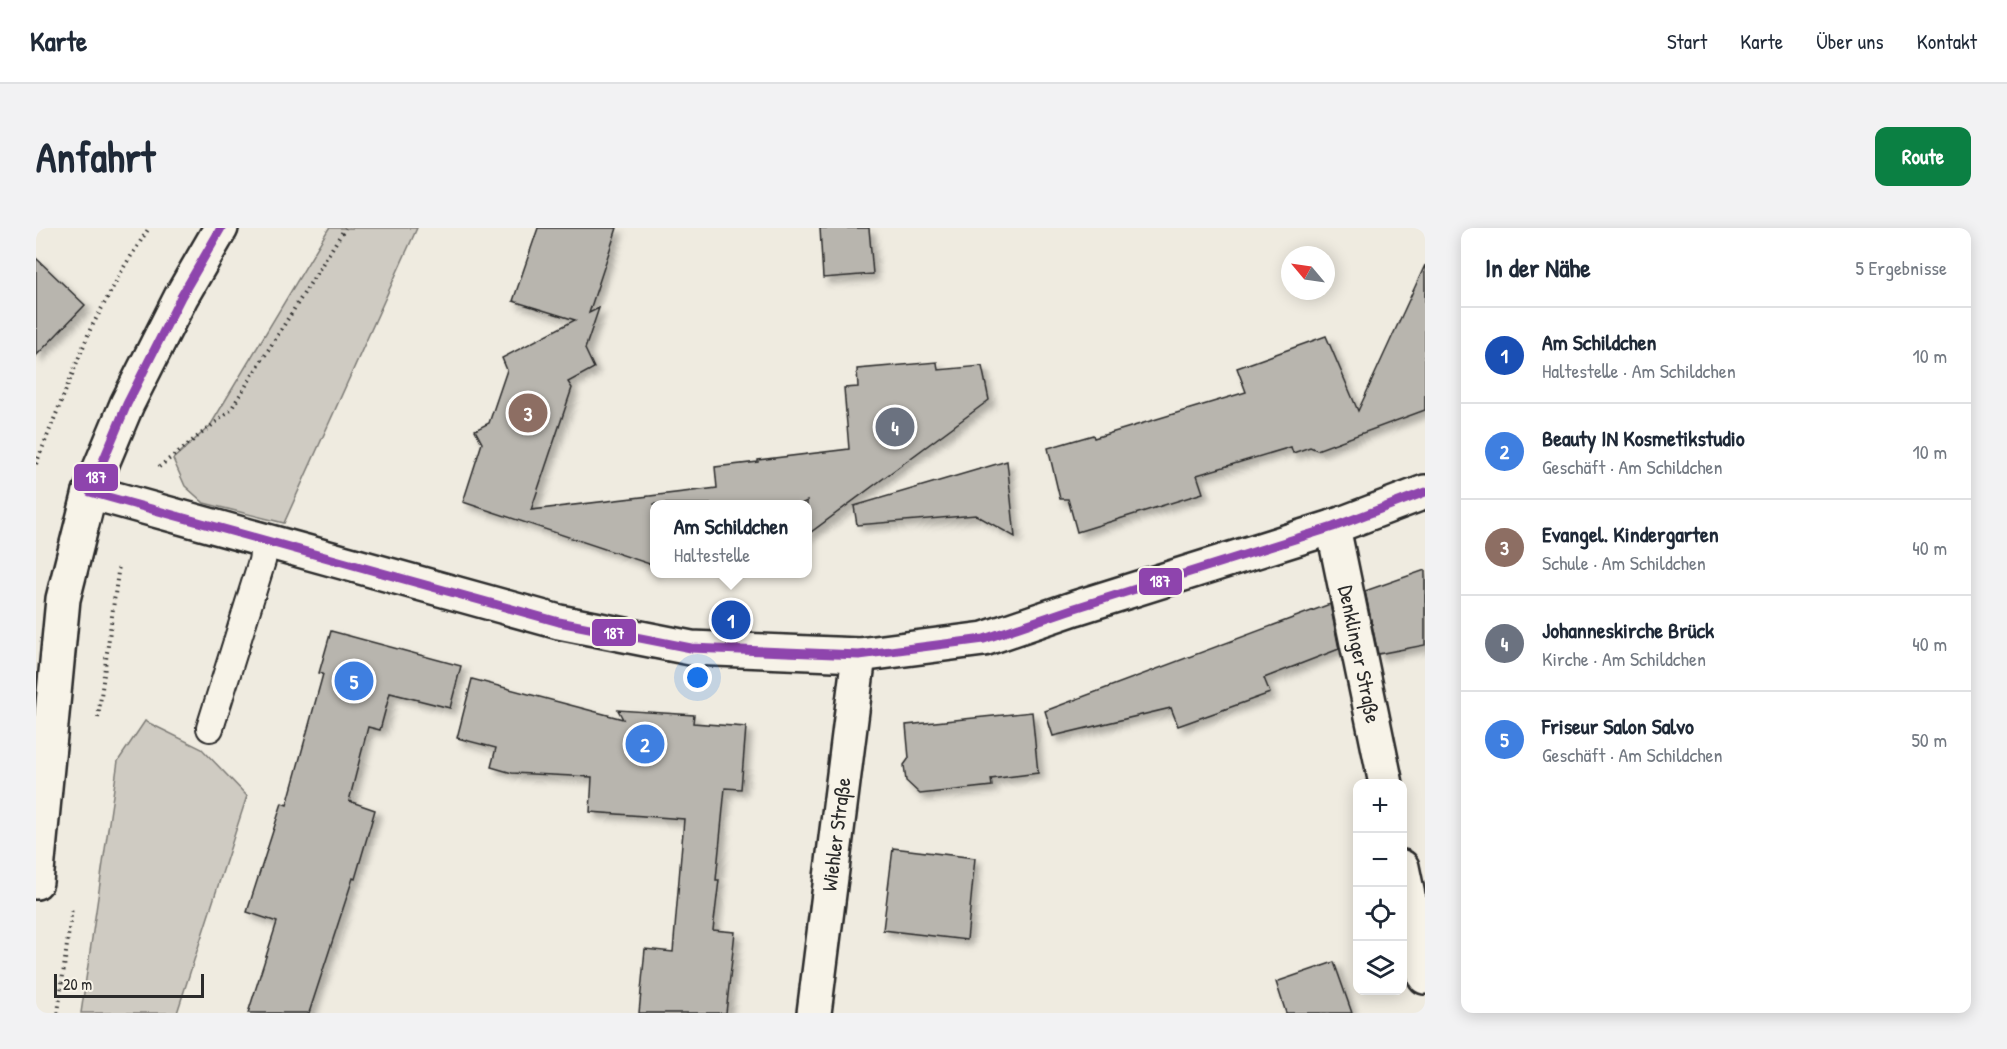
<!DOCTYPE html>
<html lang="de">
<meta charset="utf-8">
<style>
:root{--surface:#fff;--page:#f2f2f3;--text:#1f2937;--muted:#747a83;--line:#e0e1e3;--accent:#0b8043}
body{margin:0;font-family:"Patrick Hand",sans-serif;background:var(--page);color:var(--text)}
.controls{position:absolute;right:18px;bottom:18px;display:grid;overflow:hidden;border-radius:12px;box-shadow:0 3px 15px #0003}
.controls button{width:54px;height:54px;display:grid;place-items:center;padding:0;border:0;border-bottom:2px solid var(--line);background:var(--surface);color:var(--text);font:30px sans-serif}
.compass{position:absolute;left:1245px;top:18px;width:54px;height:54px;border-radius:50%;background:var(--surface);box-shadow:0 3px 15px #0003;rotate:299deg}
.scale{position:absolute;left:18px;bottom:15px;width:150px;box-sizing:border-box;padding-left:6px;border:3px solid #2b2b2b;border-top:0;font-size:16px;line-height:21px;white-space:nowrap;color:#2b2b2b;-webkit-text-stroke:4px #f7f3e8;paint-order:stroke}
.you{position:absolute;left:662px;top:450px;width:21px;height:21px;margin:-15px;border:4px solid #fff;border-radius:50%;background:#1a73e8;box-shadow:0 0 0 9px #1a73e833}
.badge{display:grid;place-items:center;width:39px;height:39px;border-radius:50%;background:var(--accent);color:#fff;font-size:20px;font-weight:700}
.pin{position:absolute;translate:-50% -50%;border:3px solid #fff;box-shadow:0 2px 6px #0006}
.popup{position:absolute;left:614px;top:272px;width:162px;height:78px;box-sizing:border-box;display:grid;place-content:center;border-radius:12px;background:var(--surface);filter:drop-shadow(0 2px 4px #0005);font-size:20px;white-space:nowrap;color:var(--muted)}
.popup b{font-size:22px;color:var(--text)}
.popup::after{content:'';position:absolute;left:50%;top:100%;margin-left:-12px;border:12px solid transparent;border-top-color:var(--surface)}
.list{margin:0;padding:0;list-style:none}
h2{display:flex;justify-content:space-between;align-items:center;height:78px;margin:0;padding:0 24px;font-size:26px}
h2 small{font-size:20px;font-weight:400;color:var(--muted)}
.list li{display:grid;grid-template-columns:39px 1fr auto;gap:18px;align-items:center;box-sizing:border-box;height:96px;padding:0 24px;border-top:2px solid var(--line)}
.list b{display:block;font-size:22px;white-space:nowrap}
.list p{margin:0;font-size:20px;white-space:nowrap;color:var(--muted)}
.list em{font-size:20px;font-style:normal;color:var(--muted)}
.icon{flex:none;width:33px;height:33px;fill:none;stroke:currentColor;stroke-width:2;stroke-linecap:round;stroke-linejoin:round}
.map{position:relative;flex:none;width:1389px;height:785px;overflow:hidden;border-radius:12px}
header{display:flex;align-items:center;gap:36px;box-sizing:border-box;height:84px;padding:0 30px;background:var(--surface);border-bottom:2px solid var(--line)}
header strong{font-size:28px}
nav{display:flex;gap:33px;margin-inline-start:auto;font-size:21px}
.intro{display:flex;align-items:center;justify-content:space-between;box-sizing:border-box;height:144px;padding:0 36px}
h1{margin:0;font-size:42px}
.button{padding:15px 27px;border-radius:12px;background:var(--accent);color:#fff;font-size:21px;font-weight:700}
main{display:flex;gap:36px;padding:0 36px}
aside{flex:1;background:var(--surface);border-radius:12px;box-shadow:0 3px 15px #0003}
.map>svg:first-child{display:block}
</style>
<header>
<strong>Karte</strong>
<nav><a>Start</a><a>Karte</a><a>Über uns</a><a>Kontakt</a></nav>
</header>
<div class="intro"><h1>Anfahrt</h1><a class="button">Route</a></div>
<main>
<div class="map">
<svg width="1389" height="785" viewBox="0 0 1389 785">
<defs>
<filter id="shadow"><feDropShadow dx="5.5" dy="5.5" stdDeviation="3" flood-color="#0004"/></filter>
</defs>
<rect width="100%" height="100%" fill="#efebe0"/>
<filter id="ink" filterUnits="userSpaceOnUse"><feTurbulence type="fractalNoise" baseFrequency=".0167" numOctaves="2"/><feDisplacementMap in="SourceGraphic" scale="12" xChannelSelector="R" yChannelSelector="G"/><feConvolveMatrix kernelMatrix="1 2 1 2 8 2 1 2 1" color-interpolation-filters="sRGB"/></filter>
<g filter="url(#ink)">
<g fill="#cfcbc2" stroke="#7d7b76" stroke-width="1.5">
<path d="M293 0H381L248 295 168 275 149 258 137 231 174 198Z"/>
<path d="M109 493 166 521 211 568 141 785H45L82 533Z"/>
</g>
<g fill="#b8b5ae" stroke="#2b2b2b" stroke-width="1.5" filter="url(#shadow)">
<path d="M502 0H581L553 85 563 80 549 121 558 140 532 154 536 160 495 282 681 260 679 239 722 234V232L813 221 808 160 822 159 821 141 901 134 902 142 946 138 953 172 771 307V273L765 276H618V345L614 336 427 274 446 215 439 202 453 195 471 142 466 130 539 92 477 73Z"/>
<path d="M784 0H833L837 46 787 50Z"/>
<path d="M0 30 49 77 0 128Z"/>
<path d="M1389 37V182L1281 222 1274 219 1257 225 1255 219 1161 247 1167 265 1041 304 1032 271H1024L1012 220 1057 207 1058 210 1210 164 1201 140 1290 108 1322 183Z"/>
<path d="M971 233 979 309 940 287 821 297 818 278Z"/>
<path d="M1389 342V417L1342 426 1329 363Z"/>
<path d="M1294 376 1303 421 1228 450 1234 465 1142 498 1135 480 1017 508 1009 483Z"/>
<path d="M295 403 425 438 414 480 354 465 344 502 332 499 313 573 339 582 319 651 317 650 273 785H212L241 694 211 684 246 575 251 577 287 446 283 445Z"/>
<path d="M436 451 587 491 582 482 658 487 657 495 710 499 705 561 689 560 680 652H683L677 702 699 704 690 785H603L609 721 637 724 648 591 554 584 556 549 476 545 455 539 460 520 421 510Z"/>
<path d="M996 484 1002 545 955 551 956 558 884 566 870 553 868 537 873 530 870 497Z"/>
<path d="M857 620 939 630 931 712 847 702Z"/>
<path d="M1298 734 1316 785H1250L1240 754Z"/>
</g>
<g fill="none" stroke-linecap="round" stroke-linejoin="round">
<g stroke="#2b2b2b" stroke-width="30">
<path id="service" d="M174 500 226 333 229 313"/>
</g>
<g stroke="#2b2b2b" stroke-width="38">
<g id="minor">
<path d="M54 264 523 394 655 420 823 427 948 411 1039 380 1297 299 1389 264"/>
<path id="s1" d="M1297 299 1350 556"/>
<path d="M1366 639 1389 749"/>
<path id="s2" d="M778 785 823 427"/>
</g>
</g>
<g stroke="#2b2b2b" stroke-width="38">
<path id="primary" d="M0 654 27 371 54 264 91 176 145 69 185 0"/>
</g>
<g stroke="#2b2b2b" stroke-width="4" stroke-dasharray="1.5 4.5" stroke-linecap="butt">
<path d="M0 236 54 102 88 39 113 0"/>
<path d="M123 239 194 183 309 0"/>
<path d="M62 490 83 337"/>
<path d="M22 785 36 679"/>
</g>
<use href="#service" stroke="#f7f3e8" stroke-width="26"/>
<use href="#minor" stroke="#f7f3e8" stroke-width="33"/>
<use href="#primary" stroke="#f7f3e8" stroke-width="33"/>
<g stroke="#f7f3e8" stroke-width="14">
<path id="bus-1" d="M185 0 145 69 91 176 54 264 523 394 655 420 823 427 948 411 1039 380 1297 299 1389 264"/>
</g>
<use href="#bus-1" stroke="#8e44ad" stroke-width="9"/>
</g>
</g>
<g text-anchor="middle" stroke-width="5" stroke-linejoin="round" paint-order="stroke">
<g font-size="21" fill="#2b2b2b" stroke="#f7f3e8">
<text dy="7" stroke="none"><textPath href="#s1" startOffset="130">Denklinger Straße</textPath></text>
<text dy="7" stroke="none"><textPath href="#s2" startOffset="180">Wiehler Straße</textPath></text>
</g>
</g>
<g stroke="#f7f3e8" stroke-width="2">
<rect x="37" y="235" width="46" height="29" rx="6" fill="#8e44ad"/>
<rect x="1102" y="339" width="45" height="29" rx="6" fill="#8e44ad"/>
<rect x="555" y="390" width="46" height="29" rx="6" fill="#8e44ad"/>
</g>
<g font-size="16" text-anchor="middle" font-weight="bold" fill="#fff">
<text x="60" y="255">187</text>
<text x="1124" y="359">187</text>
<text x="578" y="411">187</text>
</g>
</svg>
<div class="controls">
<button>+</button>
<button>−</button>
<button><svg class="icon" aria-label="locate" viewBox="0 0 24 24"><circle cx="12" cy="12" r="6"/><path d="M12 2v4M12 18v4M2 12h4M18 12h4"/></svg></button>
<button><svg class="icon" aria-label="layers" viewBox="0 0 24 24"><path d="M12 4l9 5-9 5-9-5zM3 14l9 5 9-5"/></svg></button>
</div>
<svg class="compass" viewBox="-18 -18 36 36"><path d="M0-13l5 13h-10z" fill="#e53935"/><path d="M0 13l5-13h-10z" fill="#747a83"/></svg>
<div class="scale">20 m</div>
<div class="you"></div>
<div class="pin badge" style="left:695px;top:392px;background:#1a4fb4">1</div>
<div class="popup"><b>Am Schildchen</b>Haltestelle</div>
<div class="pin badge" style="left:609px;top:516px;background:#3f7fe0">2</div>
<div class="pin badge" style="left:492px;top:185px;background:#8d6e63">3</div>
<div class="pin badge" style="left:859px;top:199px;background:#6b7280">4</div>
<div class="pin badge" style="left:318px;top:453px;background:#3f7fe0">5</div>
</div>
<aside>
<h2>In der Nähe<small>5 Ergebnisse</small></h2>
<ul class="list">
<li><span class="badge" style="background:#1a4fb4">1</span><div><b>Am Schildchen</b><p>Haltestelle · Am Schildchen</p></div><em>10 m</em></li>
<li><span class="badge" style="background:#3f7fe0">2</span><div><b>Beauty IN Kosmetikstudio</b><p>Geschäft · Am Schildchen</p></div><em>10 m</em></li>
<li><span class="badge" style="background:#8d6e63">3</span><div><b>Evangel. Kindergarten</b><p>Schule · Am Schildchen</p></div><em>40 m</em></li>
<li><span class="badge" style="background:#6b7280">4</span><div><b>Johanneskirche Brück</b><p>Kirche · Am Schildchen</p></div><em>40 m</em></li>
<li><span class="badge" style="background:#3f7fe0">5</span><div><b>Friseur Salon Salvo</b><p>Geschäft · Am Schildchen</p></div><em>50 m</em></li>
</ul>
</aside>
</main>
